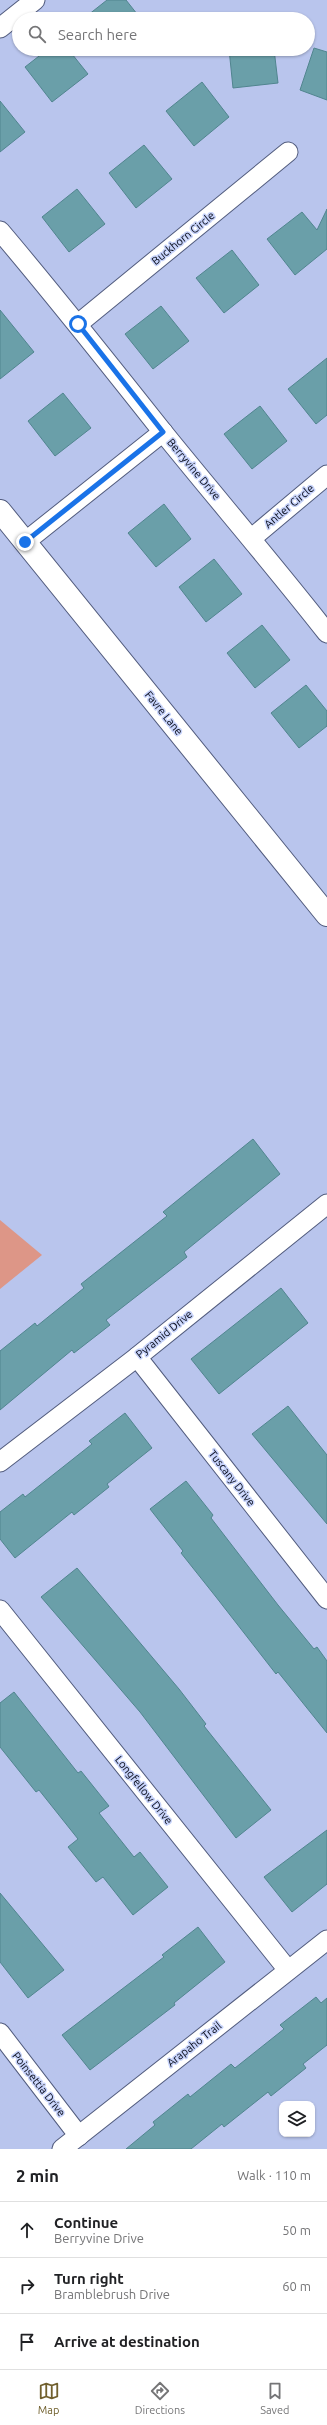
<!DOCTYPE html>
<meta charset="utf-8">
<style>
:root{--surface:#fff;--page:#f2f2f2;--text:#202124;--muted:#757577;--line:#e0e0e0;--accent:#71602e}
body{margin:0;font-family:Ubuntu,sans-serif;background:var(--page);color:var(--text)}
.controls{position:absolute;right:12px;bottom:12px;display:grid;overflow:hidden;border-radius:8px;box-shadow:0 1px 3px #0004}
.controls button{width:36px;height:36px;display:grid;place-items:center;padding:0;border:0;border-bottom:1px solid var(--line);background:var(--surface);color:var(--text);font:20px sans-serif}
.stop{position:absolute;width:12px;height:12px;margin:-9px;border:3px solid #1a73e8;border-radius:50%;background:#fff}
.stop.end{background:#1a73e8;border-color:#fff;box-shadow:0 1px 4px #0008}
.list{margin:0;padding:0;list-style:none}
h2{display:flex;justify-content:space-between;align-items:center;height:52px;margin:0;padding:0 16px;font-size:17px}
h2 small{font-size:13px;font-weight:400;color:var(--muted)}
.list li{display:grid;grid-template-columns:26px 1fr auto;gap:12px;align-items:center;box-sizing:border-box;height:56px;padding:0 16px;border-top:1px solid var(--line)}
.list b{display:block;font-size:15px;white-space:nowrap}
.list p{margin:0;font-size:13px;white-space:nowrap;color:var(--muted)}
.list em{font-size:13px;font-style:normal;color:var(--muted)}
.icon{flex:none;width:22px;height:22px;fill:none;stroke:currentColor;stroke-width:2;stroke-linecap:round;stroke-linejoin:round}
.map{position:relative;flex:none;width:327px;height:2149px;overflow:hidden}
.search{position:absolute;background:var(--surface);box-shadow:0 1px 3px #0004;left:12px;right:12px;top:12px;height:44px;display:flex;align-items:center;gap:10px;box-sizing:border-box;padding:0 14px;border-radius:22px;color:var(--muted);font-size:15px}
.sheet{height:220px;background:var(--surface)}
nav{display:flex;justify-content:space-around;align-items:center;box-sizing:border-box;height:56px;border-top:1px solid var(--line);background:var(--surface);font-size:11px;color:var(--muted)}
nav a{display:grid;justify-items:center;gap:2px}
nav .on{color:var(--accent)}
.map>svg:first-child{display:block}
</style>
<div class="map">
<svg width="327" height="2149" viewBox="0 0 327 2149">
<rect width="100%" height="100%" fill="#b9c5ed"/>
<path fill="#dd9687" d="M0 1220 42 1255 0 1289Z"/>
<g fill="#6a9fa9" stroke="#51858f">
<path d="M107 0H126L141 19H83Z"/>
<path d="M314 48 327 52V100L300 90Z"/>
<path d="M48 49H68L88 74 52 102 25 67Z"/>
<path d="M229 49H274L278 83 233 88Z"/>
<path d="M202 82 229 117 194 146 166 111Z"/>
<path d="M0 101 25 132 0 152Z"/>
<path d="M144 145 172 179 136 208 109 173Z"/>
<path d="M77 189 105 224 69 252 42 217Z"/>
<path d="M327 209V249L295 275 267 239 302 212 317 230Z"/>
<path d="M232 250 259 285 224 313 196 278Z"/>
<path d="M161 306 189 341 153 369 125 334Z"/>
<path d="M0 310 34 352 0 379Z"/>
<path d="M327 358V415L316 424 288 389Z"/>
<path d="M63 393 91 428 55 456 28 421Z"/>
<path d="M260 406 287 441 252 469 224 434Z"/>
<path d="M164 504 191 539 156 567 128 533Z"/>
<path d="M214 559 242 594 206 622 179 587Z"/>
<path d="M262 625 290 660 255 688 227 653Z"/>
<path d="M306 685 327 711V726L299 748 271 713Z"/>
<path d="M253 1139 280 1174 184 1252 187 1257 106 1320 110 1325 74 1353 72 1350 0 1410V1351L35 1323 37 1326 84 1288 81 1284 167 1216 163 1212Z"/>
<path d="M281 1288 308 1323 219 1394 191 1359Z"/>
<path d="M288 1406 327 1455V1524L252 1434Z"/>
<path d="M125 1413 152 1448 107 1484 109 1487 74 1515 72 1512 15 1558 0 1539V1512L23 1494 25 1497 92 1444 89 1441Z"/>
<path d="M186 1481 213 1515 211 1518 278 1605 314 1649 317 1647 327 1661V1733L278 1672 276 1674 216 1597 181 1553 183 1551 150 1509Z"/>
<path d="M77 1568 179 1689 206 1724 204 1726 271 1810 236 1838 140 1712 41 1597Z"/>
<path d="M14 1692 78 1773 81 1771 109 1806 99 1813 134 1857 140 1852 168 1887 133 1915 103 1877 96 1882 68 1847 78 1839 39 1790 36 1792 0 1747V1703Z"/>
<path d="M327 1830V1884L292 1912 264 1877Z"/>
<path d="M0 1893 64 1970 28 1998 0 1962Z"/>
<path d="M198 1927 225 1962 174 2003 175 2005 90 2070 62 2035 164 1957 162 1955Z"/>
<path d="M316 1997 321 2003 327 1998V2045L303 2064 306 2068 271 2096 268 2092 224 2127 222 2124 191 2149H126L155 2125 153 2122 188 2094 190 2097 231 2064 235 2068 284 2029 280 2025Z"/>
</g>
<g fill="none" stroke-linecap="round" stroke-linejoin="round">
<g stroke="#525c7e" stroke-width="21">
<g id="minor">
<path d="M0 28 35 0"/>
<path d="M0 231C56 297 109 364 162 431 217 499 273 564 327 633"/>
<path d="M78 324 288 152"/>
<path d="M252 538 327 475"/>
<path d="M25 542 163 432"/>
<path d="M137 1357 327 1599"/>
<path d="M0 1462 137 1357 327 1204"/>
<path d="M0 1610 288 1970"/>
<path d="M0 2033 79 2136"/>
<path d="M62 2149 327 1940"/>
</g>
</g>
<g stroke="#525c7e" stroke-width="24">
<path id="tertiary" d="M0 511 327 915"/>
</g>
<use href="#minor" stroke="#fff" stroke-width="19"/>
<use href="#tertiary" stroke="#fff" stroke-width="22"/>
</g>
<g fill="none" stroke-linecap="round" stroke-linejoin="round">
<path stroke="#1a73e8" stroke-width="5" d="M25 542 163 432 78 324"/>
</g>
<g text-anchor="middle" stroke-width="3" stroke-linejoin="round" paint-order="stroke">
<g font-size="11" fill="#070b18" stroke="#c6d2fa">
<text transform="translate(183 238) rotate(-39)" y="4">Buckhorn Circle</text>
<text transform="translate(194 469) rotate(50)" y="4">Berryvine Drive</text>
<text transform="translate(289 506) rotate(-40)" y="4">Antler Circle</text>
<text transform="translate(164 713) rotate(51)" y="4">Favre Lane</text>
<text transform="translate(164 1334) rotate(-39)" y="4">Pyramid Drive</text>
<text transform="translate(232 1478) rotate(52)" y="4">Tuscany Drive</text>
<text transform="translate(144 1790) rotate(51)" y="4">Longfellow Drive</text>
<text transform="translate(194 2044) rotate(-38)" y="4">Arapaho Trail</text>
<text transform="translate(39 2084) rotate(52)" y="4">Poinsettia Drive</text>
</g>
</g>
</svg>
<div class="controls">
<button><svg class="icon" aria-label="layers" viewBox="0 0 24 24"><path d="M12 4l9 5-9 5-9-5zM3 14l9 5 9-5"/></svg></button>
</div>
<div class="stop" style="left:78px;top:324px"></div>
<div class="stop end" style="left:25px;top:542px"></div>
<div class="search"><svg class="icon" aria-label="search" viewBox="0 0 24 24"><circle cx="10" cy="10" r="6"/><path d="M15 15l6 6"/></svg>Search here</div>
</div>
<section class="sheet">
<h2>2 min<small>Walk · 110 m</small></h2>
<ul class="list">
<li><svg class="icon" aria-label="ahead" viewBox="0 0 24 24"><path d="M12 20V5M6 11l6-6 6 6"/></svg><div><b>Continue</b><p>Berryvine Drive</p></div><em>50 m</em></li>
<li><svg class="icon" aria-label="right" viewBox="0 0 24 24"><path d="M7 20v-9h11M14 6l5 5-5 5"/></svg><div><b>Turn right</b><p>Bramblebrush Drive</p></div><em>60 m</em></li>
<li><svg class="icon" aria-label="arrive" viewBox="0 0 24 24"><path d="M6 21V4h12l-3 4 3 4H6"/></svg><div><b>Arrive at destination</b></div></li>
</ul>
</section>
<nav>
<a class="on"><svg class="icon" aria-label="map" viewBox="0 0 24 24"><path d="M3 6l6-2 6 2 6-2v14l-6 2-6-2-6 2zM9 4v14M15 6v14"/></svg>Map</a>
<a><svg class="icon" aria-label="directions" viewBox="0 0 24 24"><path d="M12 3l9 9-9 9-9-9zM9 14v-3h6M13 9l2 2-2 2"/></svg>Directions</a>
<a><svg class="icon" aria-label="saved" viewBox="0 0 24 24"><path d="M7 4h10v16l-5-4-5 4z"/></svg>Saved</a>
</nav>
